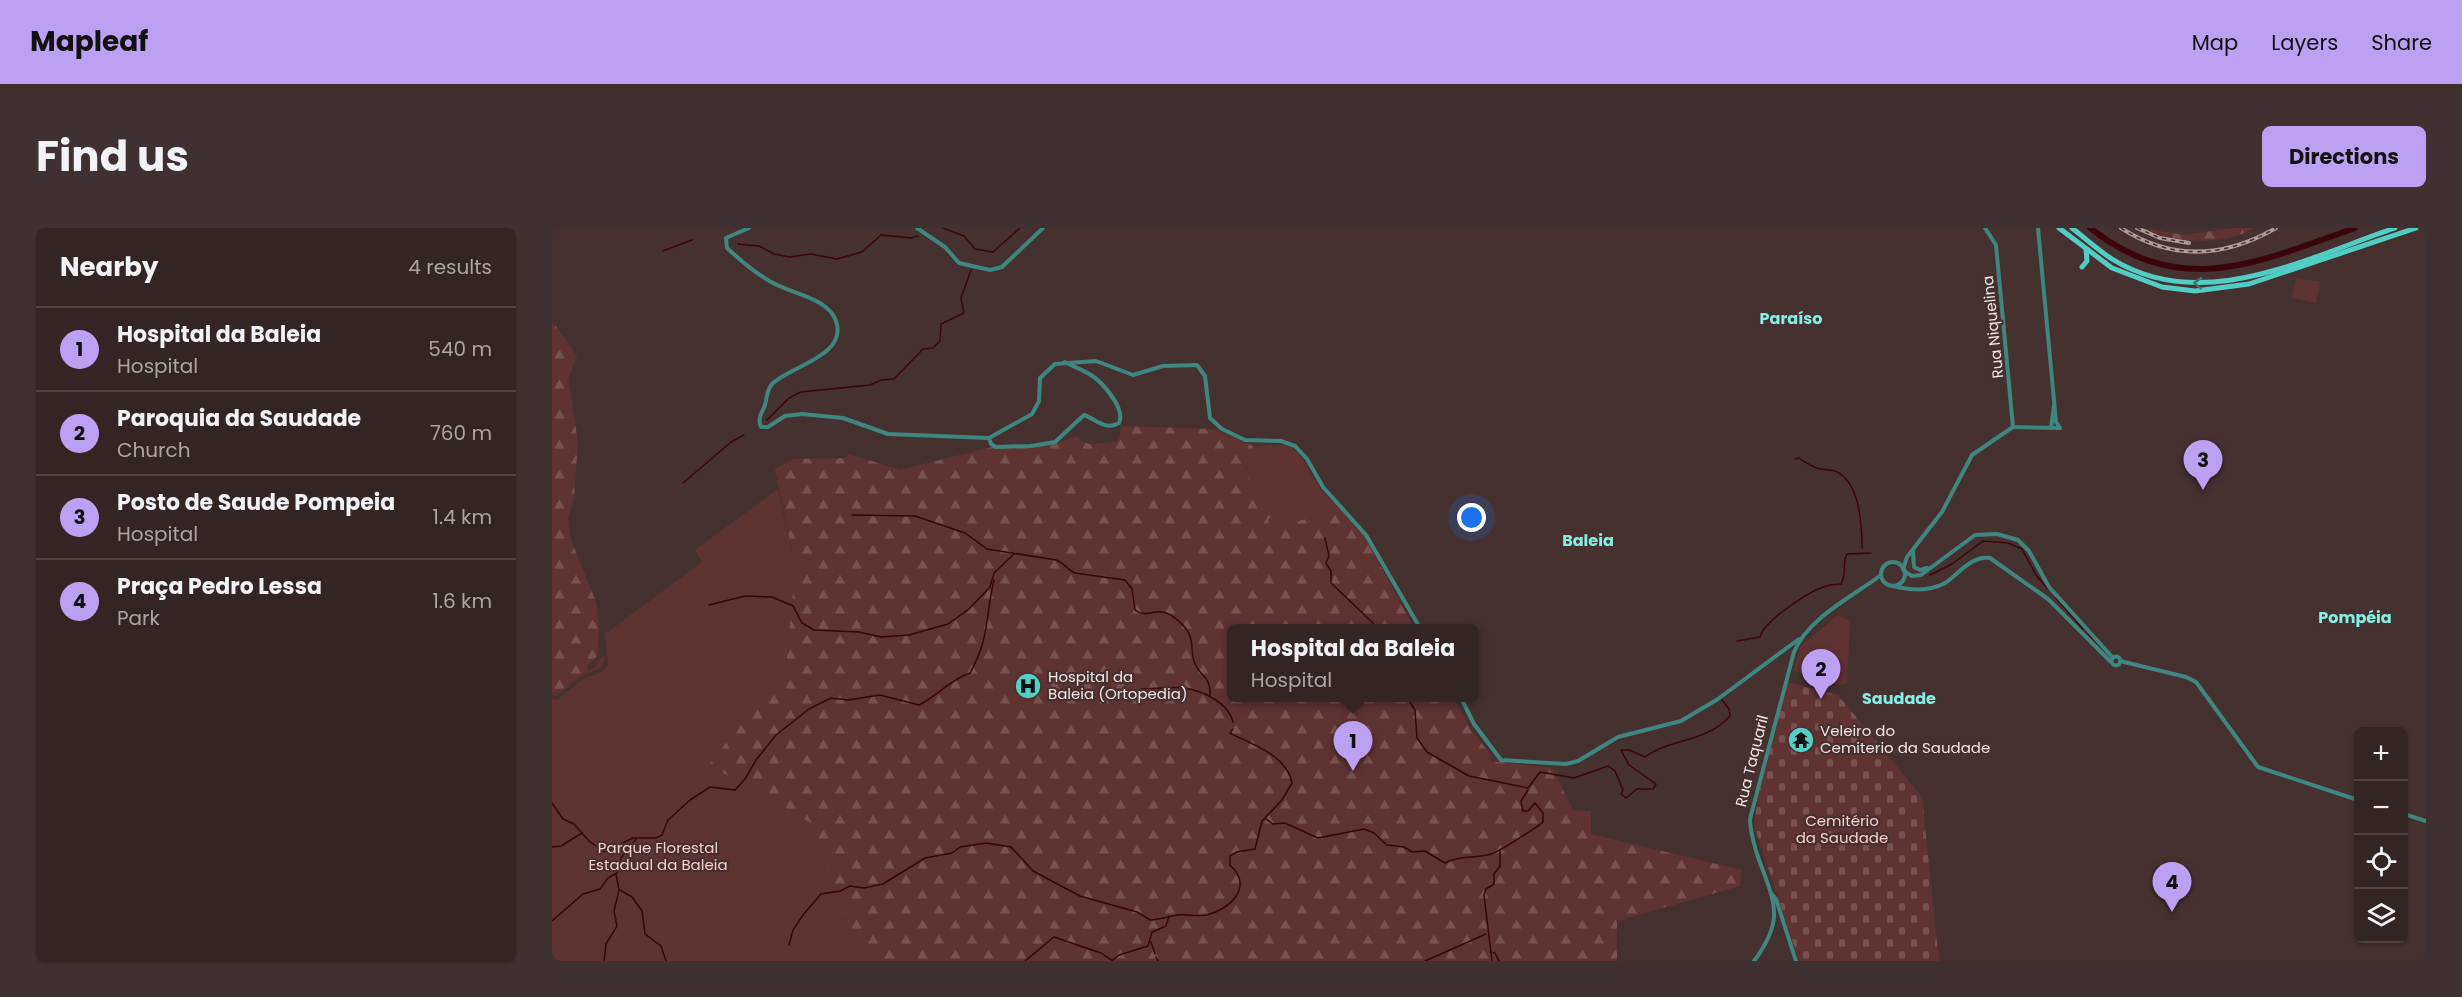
<!DOCTYPE html>
<meta charset="utf-8">
<style>
:root{--surface:#342525;--page:#3f3132;--text:#f1f3f6;--muted:#a9a5a7;--line:#4e4242;--accent:#bca0f2}
body{margin:0;font-family:Poppins,sans-serif;background:var(--page);color:var(--text)}
.controls{position:absolute;right:18px;bottom:18px;display:grid;overflow:hidden;border-radius:9px;box-shadow:0 2px 4px #0004}
.controls button{width:54px;height:54px;display:grid;place-items:center;padding:0;border:0;border-bottom:2px solid var(--line);background:var(--surface);color:var(--text);font:30px sans-serif}
.you{position:absolute;left:920px;top:290px;width:21px;height:21px;margin:-15px;border:4px solid #fff;border-radius:50%;background:#1a73e8;box-shadow:0 0 0 9px #1a73e833}
.badge{display:grid;place-items:center;width:39px;height:39px;border-radius:50%;background:var(--accent);color:#111;font-size:20px;font-weight:700}
.pin{position:absolute;translate:-50% -50px;filter:drop-shadow(0 2px 3px #0008)}
.pin::after{content:'';position:absolute;top:32px;width:21px;height:18px;background:inherit;clip-path:polygon(0 0,100% 0,50% 100%)}
.popup{position:absolute;left:675px;top:396px;width:252px;height:78px;box-sizing:border-box;display:grid;place-content:center;border-radius:9px;background:var(--surface);filter:drop-shadow(0 2px 4px #0005);font-size:20px;white-space:nowrap;color:var(--muted)}
.popup b{font-size:22px;color:var(--text)}
.popup::after{content:'';position:absolute;left:50%;top:100%;margin-left:-12px;border:12px solid transparent;border-top-color:var(--surface)}
.list{margin:0;padding:0;list-style:none}
h2{display:flex;justify-content:space-between;align-items:center;height:78px;margin:0;padding:0 24px;font-size:26px}
h2 small{font-size:20px;font-weight:400;color:var(--muted)}
.list li{display:grid;grid-template-columns:39px 1fr auto;gap:18px;align-items:center;box-sizing:border-box;height:84px;padding:0 24px;border-top:2px solid var(--line)}
.list b{display:block;font-size:22px;white-space:nowrap}
.list p{margin:0;font-size:20px;white-space:nowrap;color:var(--muted)}
.list em{font-size:20px;font-style:normal;color:var(--muted)}
.icon{flex:none;width:33px;height:33px;fill:none;stroke:currentColor;stroke-width:2;stroke-linecap:round;stroke-linejoin:round}
.map{position:relative;flex:none;width:1874px;height:733px;overflow:hidden;border-radius:9px}
header{display:flex;align-items:center;gap:36px;box-sizing:border-box;height:84px;padding:0 30px;background:var(--accent);color:#111}
header strong{font-size:28px}
nav{display:flex;gap:33px;margin-inline-start:auto;font-size:21px}
.intro{display:flex;align-items:center;justify-content:space-between;box-sizing:border-box;height:144px;padding:0 36px}
h1{margin:0;font-size:42px}
.button{padding:15px 27px;border-radius:9px;background:var(--accent);color:#111;font-size:21px;font-weight:700}
main{display:flex;gap:36px;padding:0 36px}
aside{flex:1;background:var(--surface);border-radius:9px;box-shadow:0 2px 4px #0004}
.map>svg:first-child{display:block}
</style>
<header>
<strong>Mapleaf</strong>
<nav><a>Map</a><a>Layers</a><a>Share</a></nav>
</header>
<div class="intro"><h1>Find us</h1><a class="button">Directions</a></div>
<main>
<aside>
<h2>Nearby<small>4 results</small></h2>
<ul class="list">
<li><span class="badge">1</span><div><b>Hospital da Baleia</b><p>Hospital</p></div><em>540 m</em></li>
<li><span class="badge">2</span><div><b>Paroquia da Saudade</b><p>Church</p></div><em>760 m</em></li>
<li><span class="badge">3</span><div><b>Posto de Saude Pompeia</b><p>Hospital</p></div><em>1.4 km</em></li>
<li><span class="badge">4</span><div><b>Praça Pedro Lessa</b><p>Park</p></div><em>1.6 km</em></li>
</ul>
</aside>
<div class="map">
<svg width="1874" height="733" viewBox="0 0 1874 733">
<defs>
<pattern id="forest-firs" width="22" height="20" patternUnits="userSpaceOnUse" patternTransform="scale(1.5)"><rect width="22" height="20" fill="#603333"/><path d="M5 1l3.5 6h-7zM16 11l3.5 6h-7z" fill="#775050"/></pattern>
<pattern id="cemetery-stones" width="16" height="16" patternUnits="userSpaceOnUse" patternTransform="scale(1.5)"><rect width="16" height="16" fill="#603333"/><path d="M2 7V4a2 2 0 0 1 4 0v3zM10 15v-3a2 2 0 0 1 4 0v3z" fill="#775050"/></pattern>
</defs>
<rect width="100%" height="100%" fill="#463131"/>
<g fill="url(#forest-firs)">
<path d="M1589 0 1632 7 1681 0H1703C1668 19 1625 15 1589 0Z"/>
<path d="M0 93 25 128 16 151 26 214 22 271 16 290 19 312 44 374 47 394 45 428 35 438 36 442 44 440 49 429 53 428 50 439 29 448 4 468 0 467Z"/>
<path d="M569 198 662 201 701 218V231L693 241 707 262 725 280 730 301 749 292 789 282 804 296 813 309 862 400H680V470H902L918 500 938 526 939 533 1000 540 1021 582 1039 583V606L1190 642 1188 658 1065 693V733H310L259 595 156 537 234 438 243 339 223 241 242 231 293 230 297 226 348 242 440 219 504 215 526 208 527 211 537 216 564 214 568 207Z"/>
</g>
<path fill="url(#cemetery-stones)" d="M1235 454 1286 467 1370 569 1387 733H1247L1202 597 1206 569Z"/>
<g fill="#603333">
<path d="M1744 50 1768 54 1764 75 1740 70Z"/>
<path d="M732 217C752 223 757 246 769 261 774 269 782 275 789 282L749 292 730 301 718 298 716 292 725 280 716 271 705 269 707 262 692 244 701 231V218Z"/>
<path d="M226 261 243 339 234 438 157 537 259 595 310 733H0V471L5 472 31 451 52 443 56 436 53 406 150 334 143 322Z"/>
<path d="M1286 387 1298 393 1295 456 1286 457 1241 443 1249 418Z"/>
</g>
<g fill="none" stroke-linecap="round" stroke-linejoin="round">
<g stroke="#3b060b" stroke-width="1.5">
<path d="M391 0 412 8 423 21 441 24 468 0"/>
<path d="M186 16 207 18 222 26 238 29 259 26 285 31 310 24 329 7 359 10 366 8"/>
<path d="M111 23 140 12"/>
<path d="M215 192 237 170 249 164 318 157 329 152 342 151 371 121 381 120 388 113 389 96 412 85 409 70 419 42"/>
<path d="M1243 231 1247 230C1253 234 1260 239 1268 241 1274 242 1281 241 1287 245 1308 258 1310 297 1310 320"/>
<path d="M131 255 179 214 192 207"/>
<path d="M300 287 363 288 413 305 435 321 504 332C513 335 515 342 523 345L573 352 580 361 583 382C593 390 600 382 610 384 620 385 635 399 638 408 641 417 639 427 643 436 649 450 659 447 658 468"/>
<path d="M773 310 777 328 774 335 779 343V355L821 395 822 400"/>
<path d="M1378 347 1400 336 1431 313 1456 315 1470 321 1484 347 1496 361"/>
<path d="M1504 370 1531 401"/>
<path d="M157 377 193 368 220 369 241 378 250 395 262 402 307 404 329 409 357 407 396 396 417 381 438 359 442 345 462 326"/>
<path d="M1534 403 1548 418"/>
<path d="M1185 413 1208 409C1212 393 1258 362 1275 358 1279 356 1284 357 1289 356 1296 344 1289 336 1295 326L1319 325"/>
<path d="M590 461C599 461 628 458 633 460 651 463 677 475 681 494"/>
<path d="M855 470 863 482 865 510 875 524 917 548 976 560 988 544 1022 550 1056 538 1063 543 1071 562 1069 566 1074 570 1085 561H1101L1104 556 1077 537 1069 522H1077L1093 529C1118 510 1154 515 1178 488L1177 481 1170 472"/>
<path d="M0 575 11 591 22 596 37 613 52 624 81 610H104L110 607 116 592 138 572 158 559 183 562 193 551 204 532 224 507 257 481 279 470 296 472 328 467 367 477C385 468 399 451 418 445 438 410 433 389 442 352"/>
<path d="M714 591 721 596 733 595 766 610 812 601 822 605 835 617 852 619 860 624 873 623 893 635C908 627 923 631 939 626 945 625 987 598 991 594V585L983 575 976 583H971L969 573 976 562"/>
<path d="M0 619 9 618 30 605"/>
<path d="M68 662 80 669 90 683 93 706 109 718 114 733"/>
<path d="M0 693 31 666 48 661 56 650 65 645 69 630 84 611"/>
<path d="M599 714 603 726"/>
<path d="M237 717 241 702 251 687 269 666 288 663 298 658 312 660 331 656 373 630 400 625 408 619 434 615 459 619 481 643 528 668 585 684 598 692C607 692 617 688 626 687 635 686 646 689 655 687 678 681 702 659 678 637V628L685 624 703 621 710 593 730 572 740 555C735 527 699 516 678 505L681 501"/>
<path d="M938 724 943 725 947 733"/>
<path d="M604 729 606 733"/>
<path d="M561 732 567 727 596 718 600 704 614 698 617 688"/>
<path d="M52 733 54 716 65 698 62 683 67 662 64 646"/>
<path d="M473 733 502 709 549 725 561 733"/>
<path d="M873 733 934 706"/>
<path d="M940 733 932 667 934 661 942 656V646L948 638V622"/>
</g>
<path stroke="#3b060b" stroke-width="6" d="M1538 0C1630 72 1706 34 1803 0"/>
<g stroke="#3e867f" stroke-width="4">
<path d="M197 0 174 10 175 20C189 33 205 47 223 56 242 66 277 71 284 93 296 128 238 138 220 156 215 161 215 170 213 177 210 185 205 190 209 199H216L233 188 250 186 291 190 336 206 437 210 480 186 487 173 488 150 503 136 544 133 581 147 611 138 645 137 653 148 658 190 670 201 693 212 729 213 743 218 755 231 771 259 814 307 868 400"/>
<path d="M365 0 393 19 407 35 438 42 450 39 491 0"/>
<path d="M1433 0 1444 17 1461 199"/>
<path d="M1486 0 1504 194 1508 200"/>
<path d="M1461 199 1508 200"/>
<path d="M1499 200 1502 178"/>
<path d="M437 210 439 216 444 219 479 218 503 214 532 187C544 191 553 203 567 195 574 181 551 155 539 147 531 142 522 139 513 134"/>
<path d="M1361 323 1362 339 1368 342 1375 340"/>
<circle cx="1341" cy="346" r="12"/>
<path d="M1351 341 1355 329 1390 284 1420 227 1461 199"/>
<path d="M1352 343 1360 348 1369 347 1423 307 1445 306 1466 312 1477 323 1497 359 1561 430"/>
<path d="M1341 358C1357 362 1377 364 1393 355 1408 345 1418 328 1438 330L1496 371 1559 434"/>
<circle cx="1564" cy="433" r="4.5"/>
<path d="M1568 433 1634 449 1644 454 1706 539 1806 572"/>
<path d="M909 470 922 496 949 532 1014 536 1026 533 1066 509 1129 493 1166 471 1247 411"/>
<path d="M1852 586 1874 593"/>
<path d="M1219 665 1224 671 1244 733"/>
<path d="M1202 733C1236 688 1220 671 1204 623 1201 612 1198 602 1198 591L1242 424C1256 390 1300 369 1329 347"/>
</g>
<g stroke="#52cdc3" stroke-width="5">
<path d="M1507 0 1560 40 1610 59 1643 63 1697 56 1864 0"/>
<path d="M1520 0C1533 10 1546 22 1560 31 1650 87 1754 30 1843 0"/>
<path d="M1530 39 1535 33 1534 22"/>
</g>
<g stroke="#ac9c9b" stroke-width="4">
<g id="rail">
<path d="M1569 0C1620 33 1672 30 1724 0"/>
<path d="M1585 0 1608 10 1637 15"/>
</g>
</g>
<use href="#rail" stroke="#463131" stroke-width="1.5" stroke-dasharray="4.5" stroke-linecap="butt"/>
</g>
<defs><path id="oneway-chevron" d="M-2-3.5L2.5 0L-2 3.5" fill="none" stroke-width="1.6" stroke-linecap="round" stroke-linejoin="round" transform="scale(1.5)"/></defs>
<use stroke="#4b6f6b" href="#oneway-chevron" transform="translate(1646 55) rotate(-177)"/>
<defs>
<g id="hospital-disc" transform="scale(1.35)"><circle r="9.5" fill="#56cec3" stroke="#463131"/><path d="M-5-5h3v3.5h4V-5h3V5h-3V1.5h-4V5h-3Z" fill="#111"/></g>
<g id="temple-disc" transform="scale(1.35)"><circle r="9.5" fill="#56cec3" stroke="#463131"/><path d="M0-6L5-2H3V0L6.5 2.5H4V6H1.5V3h-3V6H-4V2.5H-6.5L-3 0V-2H-5Z" fill="#111"/></g>
</defs>
<g fill-rule="evenodd">
<use href="#hospital-disc" x="476" y="458"/>
<use href="#temple-disc" x="1249" y="512"/>
</g>
<g text-anchor="middle" stroke-width="4.5" stroke-linejoin="round" paint-order="stroke">
<g font-size="15" fill="#f1e4e3" stroke="#463131">
<text transform="translate(1441 99) rotate(-96)" y="5">Rua Niquelina</text>
<text transform="translate(1200 533) rotate(-76)" y="5">Rua Taquaril</text>
</g>
<g font-size="15" fill="#f1e4e3" stroke="#463131" text-anchor="start">
<text x="496" y="454">Hospital da<tspan x="496" dy="17">Baleia (Ortopedia)</tspan></text>
<text x="1268" y="508">Veleiro do<tspan x="1268" dy="17">Cemiterio da Saudade</tspan></text>
</g>
<g font-size="15" fill="#faccca" stroke="#463131">
<text x="1290" y="598">Cemitério<tspan x="1290" dy="17">da Saudade</tspan></text>
<text x="106" y="625">Parque Florestal<tspan x="106" dy="17">Estadual da Baleia</tspan></text>
</g>
<g font-size="16" font-weight="bold" fill="#85eee4" stroke="#463131">
<text x="1239" y="96">Paraíso</text>
<text x="1036" y="318">Baleia</text>
<text x="1803" y="395">Pompéia</text>
<text x="1347" y="476">Saudade</text>
</g>
</g>
</svg>
<div class="controls">
<button>+</button>
<button>−</button>
<button><svg class="icon" aria-label="locate" viewBox="0 0 24 24"><circle cx="12" cy="12" r="6"/><path d="M12 2v4M12 18v4M2 12h4M18 12h4"/></svg></button>
<button><svg class="icon" aria-label="layers" viewBox="0 0 24 24"><path d="M12 4l9 5-9 5-9-5zM3 14l9 5 9-5"/></svg></button>
</div>
<div class="you"></div>
<div class="pin badge" style="left:801px;top:543px">1</div>
<div class="popup"><b>Hospital da Baleia</b>Hospital</div>
<div class="pin badge" style="left:1269px;top:471px">2</div>
<div class="pin badge" style="left:1651px;top:262px">3</div>
<div class="pin badge" style="left:1620px;top:684px">4</div>
</div>
</main>
